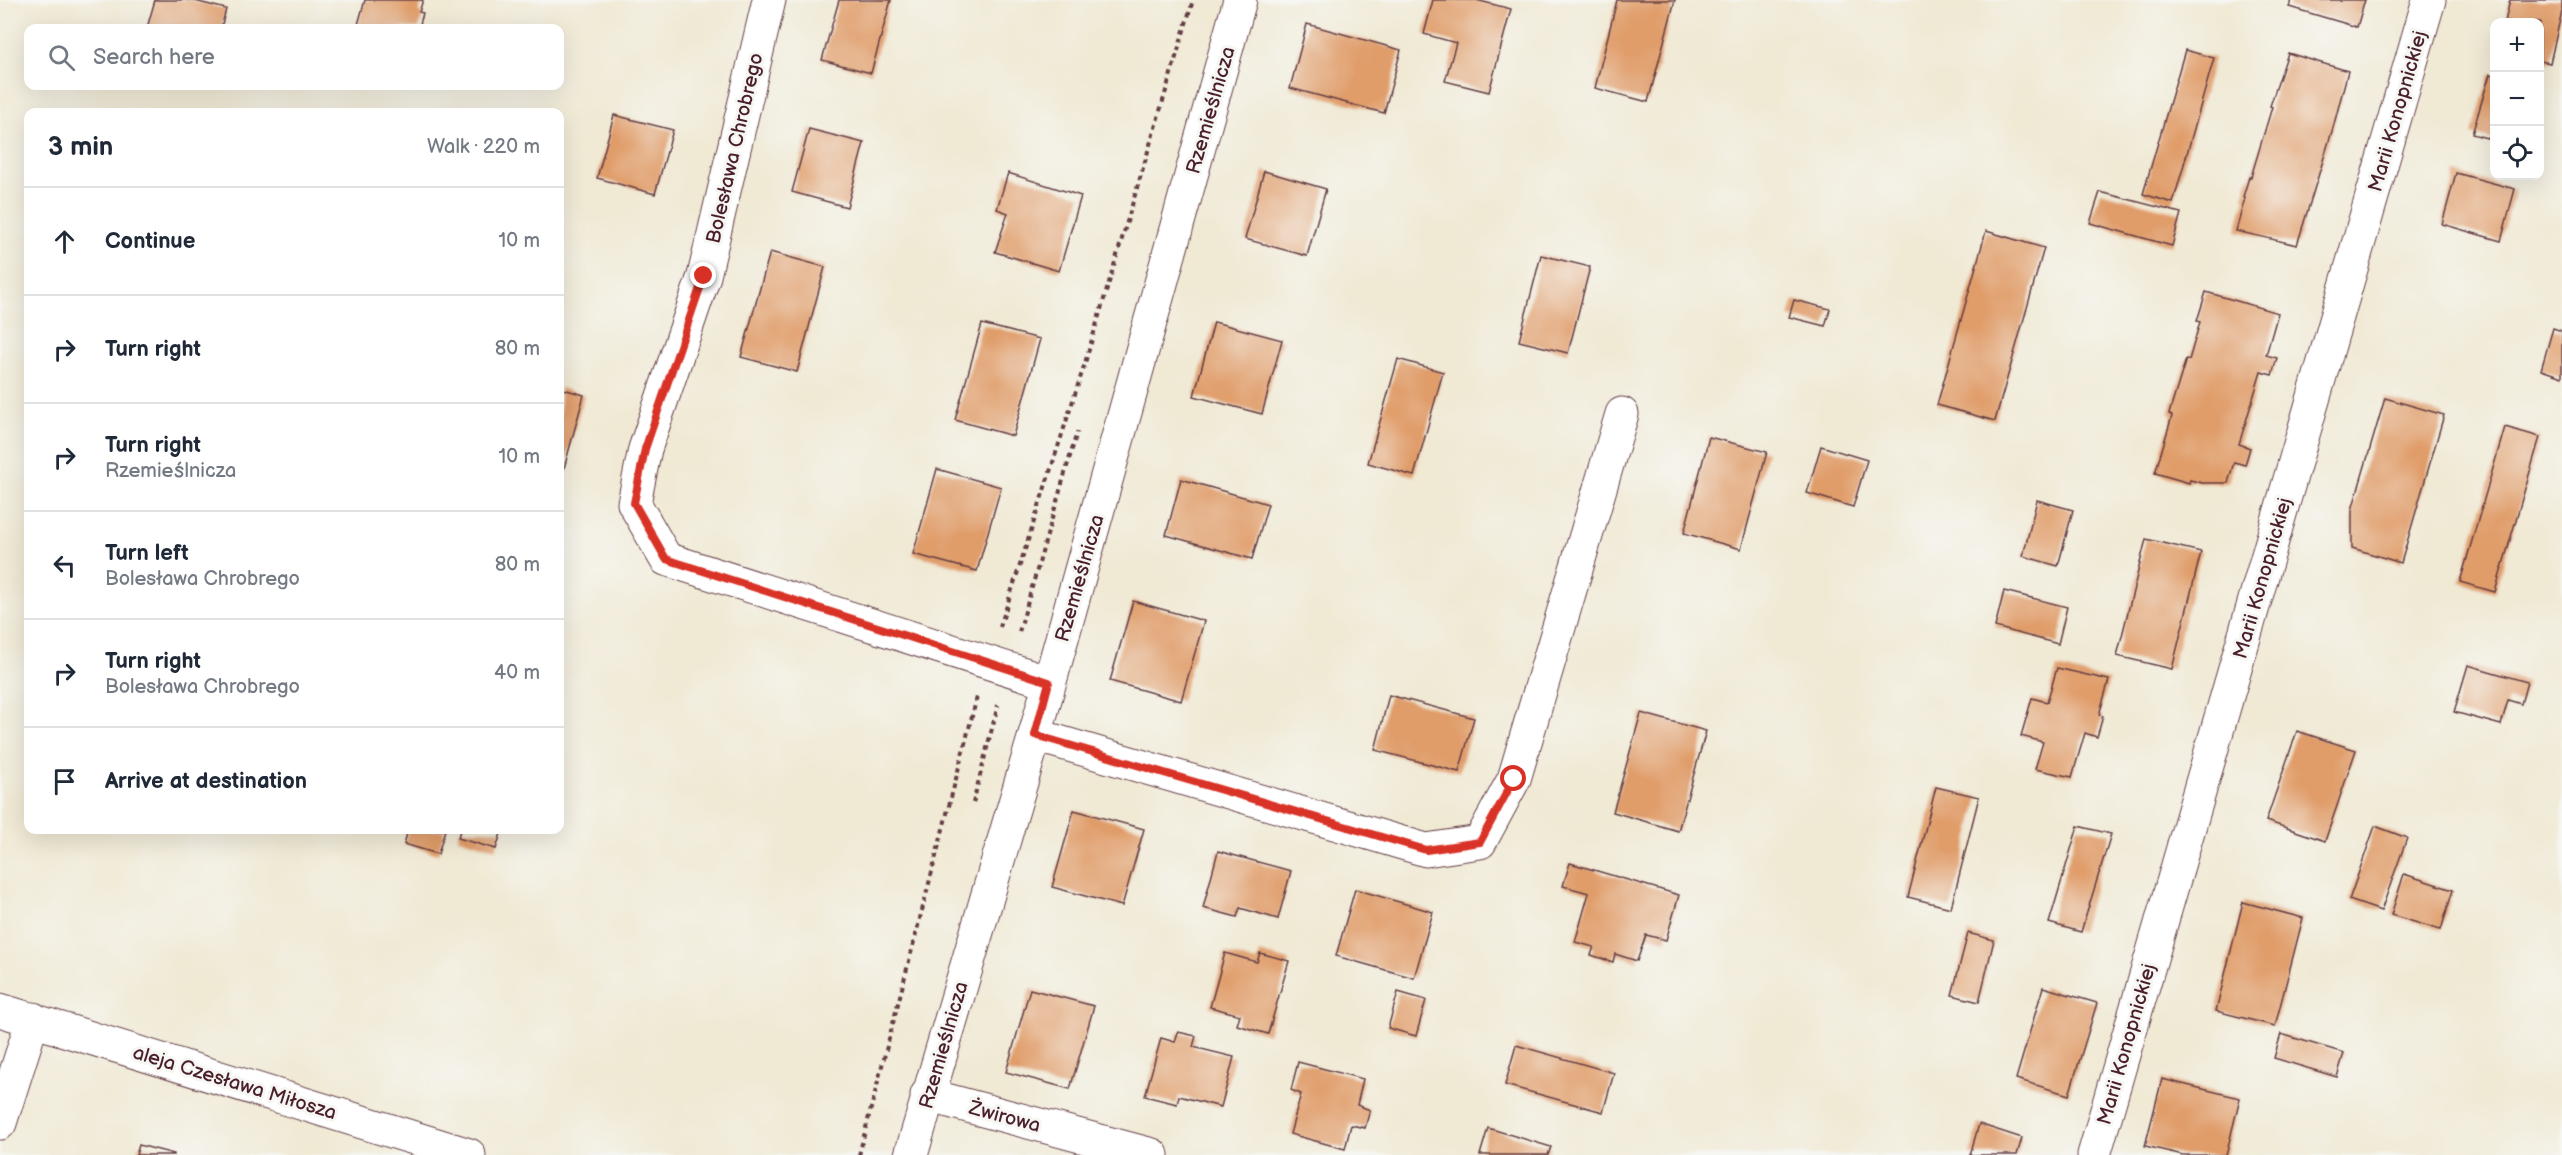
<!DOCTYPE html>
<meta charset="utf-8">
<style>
:root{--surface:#fff;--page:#f2f2f3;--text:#1f2937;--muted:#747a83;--line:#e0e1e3}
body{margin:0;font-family:"Balsamiq Sans",sans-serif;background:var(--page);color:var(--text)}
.controls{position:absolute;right:18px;top:18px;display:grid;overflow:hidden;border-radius:12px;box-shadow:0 6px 24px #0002}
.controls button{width:54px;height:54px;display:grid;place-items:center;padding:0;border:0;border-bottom:2px solid var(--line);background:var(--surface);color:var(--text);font:30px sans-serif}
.stop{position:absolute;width:18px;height:18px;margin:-14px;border:4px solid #d93025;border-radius:50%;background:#fff}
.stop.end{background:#d93025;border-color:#fff;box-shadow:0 2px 6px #0008}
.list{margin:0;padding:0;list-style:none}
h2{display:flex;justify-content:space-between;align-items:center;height:78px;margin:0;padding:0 24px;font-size:26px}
h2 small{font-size:20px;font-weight:400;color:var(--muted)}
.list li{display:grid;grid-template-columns:39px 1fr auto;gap:18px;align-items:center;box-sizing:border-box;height:108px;padding:0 24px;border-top:2px solid var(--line)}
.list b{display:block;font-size:22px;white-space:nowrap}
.list p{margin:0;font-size:20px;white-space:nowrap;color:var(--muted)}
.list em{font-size:20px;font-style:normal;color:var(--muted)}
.icon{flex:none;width:33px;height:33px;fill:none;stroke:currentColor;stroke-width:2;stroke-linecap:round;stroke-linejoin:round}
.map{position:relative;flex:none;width:2562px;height:1155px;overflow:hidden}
.search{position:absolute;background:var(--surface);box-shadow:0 6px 24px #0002;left:24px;top:24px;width:540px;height:66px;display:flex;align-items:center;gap:15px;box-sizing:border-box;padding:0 21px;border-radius:12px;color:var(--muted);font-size:22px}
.panel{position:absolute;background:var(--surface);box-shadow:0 6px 24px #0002;left:24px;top:108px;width:540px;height:726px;border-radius:12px}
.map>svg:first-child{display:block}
</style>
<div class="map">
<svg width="2562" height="1155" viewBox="0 0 2562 1155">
<rect width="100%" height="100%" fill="#f6f6f2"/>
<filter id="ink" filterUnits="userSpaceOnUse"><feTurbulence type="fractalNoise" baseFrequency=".0167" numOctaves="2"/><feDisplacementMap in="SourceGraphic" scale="12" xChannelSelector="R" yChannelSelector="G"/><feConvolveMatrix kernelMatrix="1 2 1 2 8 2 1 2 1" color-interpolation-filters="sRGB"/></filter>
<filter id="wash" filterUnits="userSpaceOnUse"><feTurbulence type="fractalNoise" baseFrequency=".008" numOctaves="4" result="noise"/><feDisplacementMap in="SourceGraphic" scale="24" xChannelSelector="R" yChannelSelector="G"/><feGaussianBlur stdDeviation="1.35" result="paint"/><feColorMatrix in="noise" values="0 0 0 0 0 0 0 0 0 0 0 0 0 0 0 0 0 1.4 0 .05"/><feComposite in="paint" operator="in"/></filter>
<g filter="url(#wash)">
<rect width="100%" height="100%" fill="#f0e9d4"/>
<g id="blocks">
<g fill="#e09c69">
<path d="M155 0H191L226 9 221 28H147Z"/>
<path d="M365 0H423L419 12 423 13 419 28H357Z"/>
<path d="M839 0H891L871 73 822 60Z"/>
<path d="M1433 0H1476L1511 9 1489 92 1445 81 1456 43 1424 34Z"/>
<path d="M1617 0H1675L1648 102 1595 88Z"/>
<path d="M2291 0H2365L2357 27 2289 7Z"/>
<path d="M2510 0H2562V11L2550 63 2540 61V22H2505Z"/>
<path d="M1307 24 1401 50 1384 113 1290 88Z"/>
<path d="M2185 50 2214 58 2173 203 2143 194Z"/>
<path d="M2288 53 2348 71 2333 128 2297 245 2236 231 2245 198 2243 197 2249 177H2251L2272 107 2270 106Z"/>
<path d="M2490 74 2494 75V140L2472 134Z"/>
<path d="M614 115 673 130 655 194 597 178Z"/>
<path d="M809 129 864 143 847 207 792 192Z"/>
<path d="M1264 171 1326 189 1307 256 1245 239Z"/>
<path d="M1008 173 1081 196 1059 271 995 252 1008 213 997 209Z"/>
<path d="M2456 173 2515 189 2501 241 2442 224Z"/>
<path d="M2100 192 2181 213 2172 246 2090 223Z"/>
<path d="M1986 231 2044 248 1995 421 1937 405Z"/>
<path d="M770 252 825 267 797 372 741 357Z"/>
<path d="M1541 255 1590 267 1568 353 1519 341Z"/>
<path d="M2206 292 2278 313 2266 355 2277 358 2272 375 2261 372 2239 444 2250 448 2245 465 2234 462 2228 483H2202L2190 480 2189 483 2155 473 2172 416 2169 414 2186 359 2189 360 2200 322 2197 321Z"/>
<path d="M1794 300 1830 309 1825 326 1789 317Z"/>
<path d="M1214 322 1282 340 1262 414 1194 396Z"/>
<path d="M982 324 1040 339 1013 436 955 420Z"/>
<path d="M2553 328 2562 331V377L2541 370Z"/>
<path d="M1398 359 1443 372 1414 476 1368 463Z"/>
<path d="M560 388 584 395 560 483Z"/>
<path d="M2385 398 2444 415 2401 563 2352 548V510Z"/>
<path d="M2505 427 2540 437 2495 592 2460 582Z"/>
<path d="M1709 437 1767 452 1741 549 1684 533Z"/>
<path d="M1821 446 1867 460 1853 507 1807 493Z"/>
<path d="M937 469 1001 487 977 571 913 554Z"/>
<path d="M1181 479 1268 504 1252 559 1166 535Z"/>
<path d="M2037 500 2073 510 2058 566 2023 556Z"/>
<path d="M2146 539 2201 552 2172 669 2117 656Z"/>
<path d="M2004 591 2067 607 2058 644 1995 627Z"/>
<path d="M1133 601 1204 621 1181 701 1110 681Z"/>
<path d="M2468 665 2527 682 2521 704 2508 700 2501 725 2454 712Z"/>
<path d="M2057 668 2109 680 2099 715 2103 716 2097 737 2085 733 2072 777 2035 769 2043 742 2021 736 2032 698 2047 702Z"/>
<path d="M1389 695 1474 718 1459 772 1375 750Z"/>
<path d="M1641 713 1706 731 1678 831 1613 812Z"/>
<path d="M2297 731 2356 750 2325 841 2266 821Z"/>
<path d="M1936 787 1979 797 1951 908 1908 897Z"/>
<path d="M1074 810 1144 829 1122 906 1052 887Z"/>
<path d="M2078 826 2111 834 2081 932 2049 923Z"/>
<path d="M2375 826 2407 838 2381 911 2349 900Z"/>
<path d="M408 830H445L438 854 404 844Z"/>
<path d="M460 830H502L496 849 458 838Z"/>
<path d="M1218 851 1291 871 1278 919 1240 908 1237 917 1203 908Z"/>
<path d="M1570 863 1679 895 1666 940 1646 935 1637 961 1615 954 1613 962 1591 955 1594 947 1575 942 1589 893 1563 886Z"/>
<path d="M2404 874 2453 890 2441 930 2391 915Z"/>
<path d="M1355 889 1433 912 1414 978 1336 956Z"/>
<path d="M2243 902 2303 918 2275 1026 2216 1011Z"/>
<path d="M1968 933 1994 940 1979 1002 1952 995Z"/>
<path d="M1225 953 1257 962 1260 953 1289 961 1268 1034 1237 1025 1240 1015 1210 1007Z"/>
<path d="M2043 987 2097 1003 2069 1095 2016 1079Z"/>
<path d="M1030 989 1094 1006 1070 1089 1006 1072Z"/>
<path d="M1398 992 1426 1000 1416 1036 1388 1028Z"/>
<path d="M1178 1032 1196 1036 1193 1047 1234 1057 1221 1107 1179 1096 1177 1104 1145 1096 1161 1038 1175 1042Z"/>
<path d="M2281 1034 2344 1053 2337 1077 2274 1058Z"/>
<path d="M1516 1045 1614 1073 1603 1112 1505 1085Z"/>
<path d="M1298 1062 1363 1079 1357 1105 1370 1110 1365 1128 1351 1125 1345 1149 1290 1134 1301 1094 1291 1090Z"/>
<path d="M2162 1079 2240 1098 2226 1155H2183L2145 1146Z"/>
<path d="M1979 1124 2022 1138 2017 1155H1970Z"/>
<path d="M1488 1128 1551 1147 1548 1155H1480Z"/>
<path d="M139 1145 174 1154V1155H136Z"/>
</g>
</g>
</g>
<g filter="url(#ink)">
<use href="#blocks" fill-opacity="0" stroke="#633d44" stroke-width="1.5"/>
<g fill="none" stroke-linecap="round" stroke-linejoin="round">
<g stroke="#633d44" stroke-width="35">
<g id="street">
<path d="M769 0 704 276 645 449 634 503 666 559 1049 682"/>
<path d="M1035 735 1426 850 1480 842 1514 779 1622 414"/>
<path d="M0 1010 469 1155"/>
<path d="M927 1095 1152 1155"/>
<path d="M0 1123 33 1019"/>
<path d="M911 1155 1035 735 1240 0"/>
<path d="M2094 1155 2429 0"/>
</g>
</g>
<g stroke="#633d44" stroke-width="4" stroke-dasharray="4.5 4.5" stroke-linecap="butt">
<path d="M1000 627 1085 363 1193 0"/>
<path d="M1019 632 1077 432"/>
<path d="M973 803 998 705"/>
<path d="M859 1155 977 697"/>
</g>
<use href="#street" stroke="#fff" stroke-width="33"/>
</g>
</g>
<g fill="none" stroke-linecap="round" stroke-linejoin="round" filter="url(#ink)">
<path stroke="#d93025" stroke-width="8" d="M704 276 645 449 634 503 666 559 1049 682 1035 735 1426 850 1480 842 1514 779"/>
</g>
<g text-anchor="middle" stroke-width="6" stroke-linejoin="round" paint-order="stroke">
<g font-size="20" fill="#4a1f2b" stroke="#f6f6f2">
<text transform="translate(1210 110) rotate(-74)" y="7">Rzemieślnicza</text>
<text transform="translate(2397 111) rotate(-74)" y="7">Marii Konopnickiej</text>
<text transform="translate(734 148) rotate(-77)" y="7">Bolesława Chrobrego</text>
<text transform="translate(1079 578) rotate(-74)" y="7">Rzemieślnicza</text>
<text transform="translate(2262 578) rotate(-74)" y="7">Marii Konopnickiej</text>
<text transform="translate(2126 1044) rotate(-74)" y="7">Marii Konopnickiej</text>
<text transform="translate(943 1045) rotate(-74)" y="7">Rzemieślnicza</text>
<text transform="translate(235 1082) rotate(17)" y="7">aleja Czesława Miłosza</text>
<text transform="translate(1005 1116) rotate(15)" y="7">Żwirowa</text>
</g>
</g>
</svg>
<div class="controls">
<button>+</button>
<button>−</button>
<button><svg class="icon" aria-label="locate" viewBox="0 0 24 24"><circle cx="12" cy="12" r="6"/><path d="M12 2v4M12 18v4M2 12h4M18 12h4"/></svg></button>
</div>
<div class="stop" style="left:1514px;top:779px"></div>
<div class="stop end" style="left:704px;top:276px"></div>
<div class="search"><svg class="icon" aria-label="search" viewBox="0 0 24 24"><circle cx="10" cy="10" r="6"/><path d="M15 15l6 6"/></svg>Search here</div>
<section class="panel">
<h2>3 min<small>Walk · 220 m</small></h2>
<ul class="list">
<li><svg class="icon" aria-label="ahead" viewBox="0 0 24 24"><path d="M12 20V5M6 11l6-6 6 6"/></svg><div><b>Continue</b></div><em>10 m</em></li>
<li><svg class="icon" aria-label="right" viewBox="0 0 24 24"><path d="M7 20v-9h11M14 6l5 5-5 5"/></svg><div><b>Turn right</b></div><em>80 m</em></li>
<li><svg class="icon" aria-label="right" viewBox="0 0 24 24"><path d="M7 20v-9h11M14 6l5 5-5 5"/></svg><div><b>Turn right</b><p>Rzemieślnicza</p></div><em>10 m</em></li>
<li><svg class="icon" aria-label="left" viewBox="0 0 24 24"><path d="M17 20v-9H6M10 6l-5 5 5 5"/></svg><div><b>Turn left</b><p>Bolesława Chrobrego</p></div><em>80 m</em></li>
<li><svg class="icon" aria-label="right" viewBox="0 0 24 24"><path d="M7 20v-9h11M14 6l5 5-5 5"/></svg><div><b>Turn right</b><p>Bolesława Chrobrego</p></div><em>40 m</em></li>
<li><svg class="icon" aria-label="arrive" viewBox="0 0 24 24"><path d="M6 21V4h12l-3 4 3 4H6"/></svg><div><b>Arrive at destination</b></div></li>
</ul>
</section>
</div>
